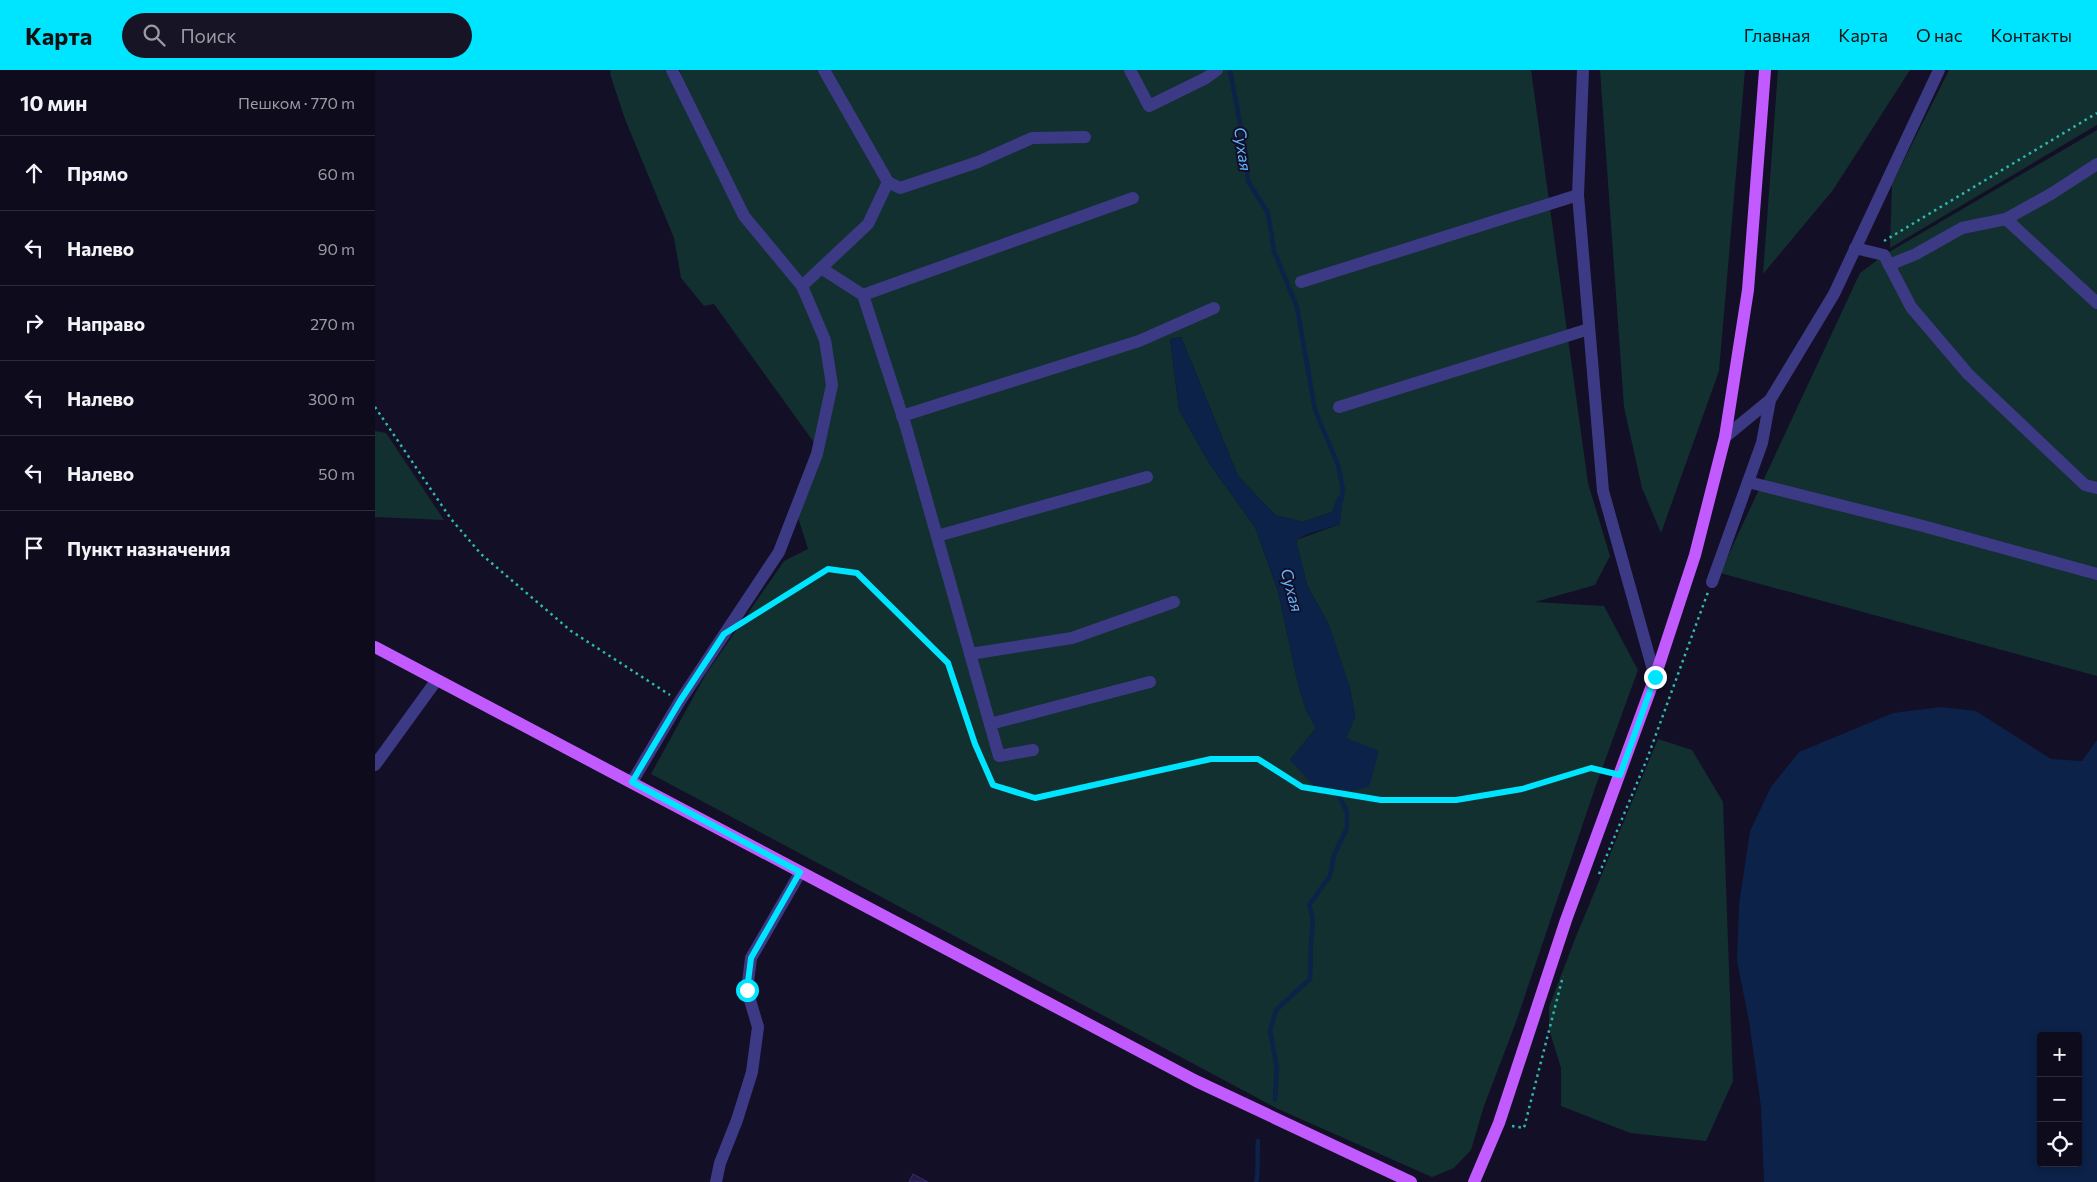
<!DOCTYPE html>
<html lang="ru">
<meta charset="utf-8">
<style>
:root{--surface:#0e0b1c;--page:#171425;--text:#f1f3f6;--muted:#9b9ba3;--line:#2e2b3b;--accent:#00e5ff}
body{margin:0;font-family:Commissioner,sans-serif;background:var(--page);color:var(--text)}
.controls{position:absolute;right:15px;bottom:15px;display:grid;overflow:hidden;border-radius:5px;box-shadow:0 2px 8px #0003}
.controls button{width:45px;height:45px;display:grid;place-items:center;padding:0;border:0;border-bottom:1px solid var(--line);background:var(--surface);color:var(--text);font:25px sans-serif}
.stop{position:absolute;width:15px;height:15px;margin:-11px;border:4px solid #00e5ff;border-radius:50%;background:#fff}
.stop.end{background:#00e5ff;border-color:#fff;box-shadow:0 1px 5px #0008}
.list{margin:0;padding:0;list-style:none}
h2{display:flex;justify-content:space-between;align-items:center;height:65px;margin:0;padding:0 20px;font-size:21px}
h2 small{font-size:16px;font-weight:400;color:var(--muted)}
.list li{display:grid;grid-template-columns:32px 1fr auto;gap:15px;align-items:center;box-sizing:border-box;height:75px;padding:0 20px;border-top:1px solid var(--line)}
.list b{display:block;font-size:19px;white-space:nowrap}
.list em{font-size:16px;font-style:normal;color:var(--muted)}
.icon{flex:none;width:28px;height:28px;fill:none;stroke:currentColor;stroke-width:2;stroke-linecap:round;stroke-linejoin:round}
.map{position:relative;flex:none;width:1722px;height:1112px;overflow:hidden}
header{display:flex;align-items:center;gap:30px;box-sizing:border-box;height:70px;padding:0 25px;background:var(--accent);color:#111}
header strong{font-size:24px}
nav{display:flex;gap:28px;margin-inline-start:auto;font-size:18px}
.search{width:350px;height:45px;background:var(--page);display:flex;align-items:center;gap:12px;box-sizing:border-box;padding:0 18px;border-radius:28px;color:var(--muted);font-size:19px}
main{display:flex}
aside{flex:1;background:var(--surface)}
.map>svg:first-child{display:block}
</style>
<header>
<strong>Карта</strong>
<div class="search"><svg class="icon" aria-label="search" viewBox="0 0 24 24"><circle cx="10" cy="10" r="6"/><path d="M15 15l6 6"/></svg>Поиск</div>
<nav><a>Главная</a><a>Карта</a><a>О нас</a><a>Контакты</a></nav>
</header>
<main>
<aside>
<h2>10 мин<small>Пешком · 770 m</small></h2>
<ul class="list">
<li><svg class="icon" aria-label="ahead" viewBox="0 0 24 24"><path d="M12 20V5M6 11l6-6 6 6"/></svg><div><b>Прямо</b></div><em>60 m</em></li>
<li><svg class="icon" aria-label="left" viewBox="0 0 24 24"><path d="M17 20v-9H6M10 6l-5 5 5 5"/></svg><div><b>Налево</b></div><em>90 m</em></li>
<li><svg class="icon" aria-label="right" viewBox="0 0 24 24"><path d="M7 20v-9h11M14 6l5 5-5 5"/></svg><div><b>Направо</b></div><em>270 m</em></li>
<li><svg class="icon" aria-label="left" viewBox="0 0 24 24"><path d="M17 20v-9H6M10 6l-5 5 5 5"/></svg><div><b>Налево</b></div><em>300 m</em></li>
<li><svg class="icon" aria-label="left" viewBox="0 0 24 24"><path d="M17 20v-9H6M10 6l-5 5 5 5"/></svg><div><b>Налево</b></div><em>50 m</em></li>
<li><svg class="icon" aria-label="arrive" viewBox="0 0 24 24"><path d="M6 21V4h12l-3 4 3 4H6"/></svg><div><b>Пункт назначения</b></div></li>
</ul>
</aside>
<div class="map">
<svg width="1722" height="1112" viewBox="0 0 1722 1112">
<rect width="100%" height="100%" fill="#130f26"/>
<g fill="#12302f" fill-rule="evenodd">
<path d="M236 0H294L308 29 305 0H1156L1213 413 1235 486 1220 515 1160 532 1229 536 1263 600 1220 718 1141 952 1109 1036 1096 1080 1079 1098 1057 1107 903 1039 276 704 331 604 409 491 433 479 422 444 448 385 339 234 329 236 306 208 299 168 250 49 235 4ZM806 267 863 406 900 445 928 452 957 442 963 427 965 454 921 470 932 515 954 555 975 618 980 646 971 668 915 690 941 658 931 640 923 614 903 521 880 457 836 396 804 340 795 269Z"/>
<path d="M1225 0H1370L1344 301 1286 463 1267 418 1249 337Z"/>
<path d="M1403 0H1535L1458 120 1388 204Z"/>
<path d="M1574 0H1722V55L1515 178 1517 114Z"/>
<path d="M1722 60V606L1345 503 1485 203 1509 185Z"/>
<path d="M0 361 11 363 69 450 0 447Z"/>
<path d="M1283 669 1317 680 1348 732 1358 1011 1331 1071 1255 1063 1186 1036V998L1174 959V937L1200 869Z"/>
</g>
<g fill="#0c2248" fill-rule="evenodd">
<path d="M806 267 863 406 900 445 928 452 957 442 963 426 968 428 965 454 933 464 921 470 932 515 954 555 975 618 980 647 971 668 1004 681 994 717 977 721 939 716 915 690 941 658 931 640 923 614 903 521 880 457 836 396 804 340 795 269Z"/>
<path d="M1566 637 1601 641 1676 689 1707 691 1722 670V1112H1389L1386 1037 1374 951 1362 891 1364 834 1375 761 1396 717 1424 682 1518 643ZM1666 966H1703V1093H1666Z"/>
</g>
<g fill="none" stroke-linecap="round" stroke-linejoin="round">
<g stroke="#0c2248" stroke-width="4.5">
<path d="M855 0 871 85 873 111 893 143 899 181 922 237 940 340 963 395 968 420 966 431"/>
<path d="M900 1030 902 998 895 961 901 940 935 909C936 897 935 885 936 873 937 855 940 853 934 835L955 806 959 785 972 758V742L963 723 962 715"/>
<path d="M881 1112C884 1105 882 1081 883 1071"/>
</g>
</g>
<path fill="#241b47" stroke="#3b2d73" d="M538 1104 553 1112H534Z"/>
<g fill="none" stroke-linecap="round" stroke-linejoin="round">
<g stroke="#2fb8b0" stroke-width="2.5" stroke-dasharray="2.5 4" stroke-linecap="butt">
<path d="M1509 171 1722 43"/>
<path d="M0 337 76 449 106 484 196 561 295 625"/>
<path d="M380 545 453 499 482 503 573 593 600 674 618 715 660 728 837 689H883L927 717 1006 731 1081 730 1147 719 1216 698 1231 702"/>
<path d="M1224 804 1272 689 1333 522"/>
<path d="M1137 1056 1149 1058 1188 906"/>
</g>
<g stroke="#3d3a85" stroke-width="12">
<path d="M755 0 774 36 831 8 842 0"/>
<path d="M1208 0 1203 125 1228 421 1280 607"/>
<path d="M513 112 525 118 603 92 657 68 710 67"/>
<path d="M1631 149 1722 233"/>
<path d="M1480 178 1509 185 1536 237 1593 304 1710 415 1722 418"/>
<path d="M1514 195 1541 184 1587 158 1631 149 1676 124 1722 94"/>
<path d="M446 198 488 225 758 128"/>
<path d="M926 212 1203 125"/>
<path d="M427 216 493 154 513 112 449 0"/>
<path d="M488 225 531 357 624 686 658 680"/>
<path d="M964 337 1214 259"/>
<path d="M527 346 764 271 839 238"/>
<path d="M1350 367 1395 330 1459 224 1564 0"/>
<path d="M1373 412 1548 456 1722 504"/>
<path d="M562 466 772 407"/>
<path d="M1337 512 1387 373 1395 330"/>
<path d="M595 584 697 568 799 532"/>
<path d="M615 654 775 612"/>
<path d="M0 695 61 611"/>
<path d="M257 712 305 631 404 482 442 384 457 315 450 270 427 216 369 146 297 0"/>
<path d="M341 1112 345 1093 362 1050 377 1002 383 957 372 920 376 888 425 803"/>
</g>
<g stroke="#c25bff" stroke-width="12">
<path d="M0 577 821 1011 1036 1112"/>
<path d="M1099 1112 1124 1053 1191 850 1280 607 1320 485 1350 367 1373 220 1390 0"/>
</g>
</g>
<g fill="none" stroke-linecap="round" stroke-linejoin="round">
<path stroke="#00e5ff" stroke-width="6" d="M372 920 376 888 425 802 257 712 305 631 349 564 453 499 482 503 573 593 600 674 618 715 660 728 836 689H883L927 717 1006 730H1081L1147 719 1216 698 1245 705 1280 607"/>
</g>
<g text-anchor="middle" stroke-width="4" stroke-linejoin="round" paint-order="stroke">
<g font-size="16" font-style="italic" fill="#62b6ff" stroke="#130f26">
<text transform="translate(868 79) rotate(82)" y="6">Сухая</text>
<text transform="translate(917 520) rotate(75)" y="6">Сухая</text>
</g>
</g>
</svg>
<div class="controls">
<button>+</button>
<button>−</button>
<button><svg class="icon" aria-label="locate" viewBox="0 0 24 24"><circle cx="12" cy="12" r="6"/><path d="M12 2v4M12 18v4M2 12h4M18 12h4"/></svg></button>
</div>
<div class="stop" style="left:372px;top:920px"></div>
<div class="stop end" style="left:1280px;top:607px"></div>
</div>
</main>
